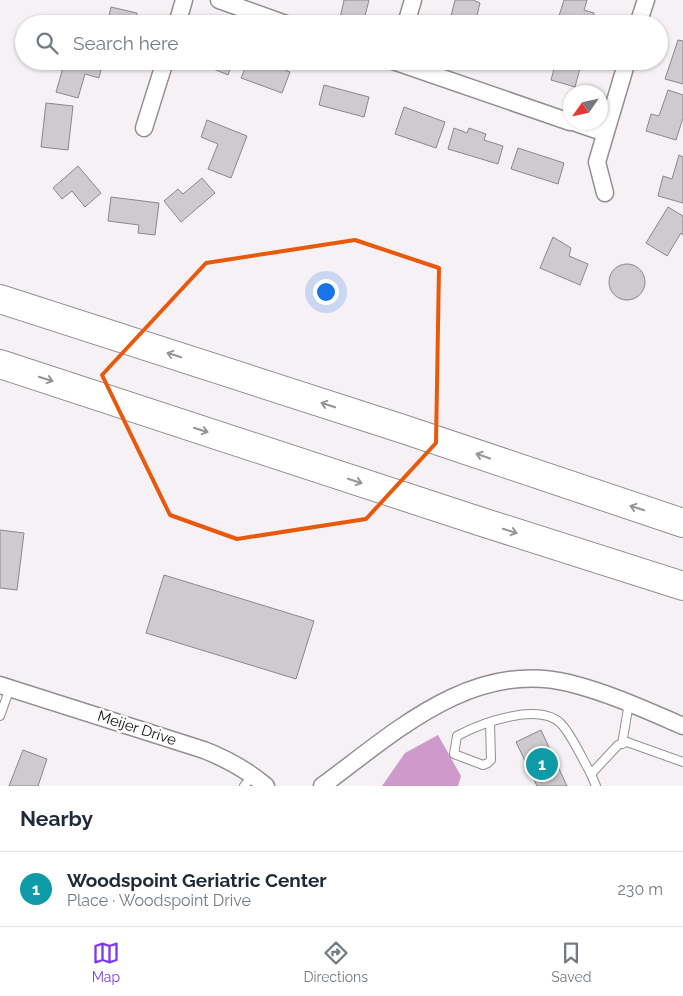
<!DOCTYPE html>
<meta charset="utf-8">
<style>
:root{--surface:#fff;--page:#f2f2f3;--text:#1f2937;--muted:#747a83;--line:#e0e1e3;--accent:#7c3aed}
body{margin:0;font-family:Raleway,sans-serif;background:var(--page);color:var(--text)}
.compass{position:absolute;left:563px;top:85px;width:45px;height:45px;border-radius:50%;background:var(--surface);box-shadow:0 1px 4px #0004;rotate:236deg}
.you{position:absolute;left:325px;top:291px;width:18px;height:18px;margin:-12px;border:4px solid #fff;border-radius:50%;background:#1a73e8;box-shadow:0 0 0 8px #1a73e833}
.badge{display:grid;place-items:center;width:32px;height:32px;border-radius:50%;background:var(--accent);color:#fff;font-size:16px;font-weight:700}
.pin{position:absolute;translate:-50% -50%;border:2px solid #fff;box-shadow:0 1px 5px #0006}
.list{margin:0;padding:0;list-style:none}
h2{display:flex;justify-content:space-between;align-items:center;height:65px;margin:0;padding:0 20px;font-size:21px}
h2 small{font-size:16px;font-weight:400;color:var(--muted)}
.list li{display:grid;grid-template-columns:32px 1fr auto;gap:15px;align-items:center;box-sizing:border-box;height:75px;padding:0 20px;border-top:1px solid var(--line)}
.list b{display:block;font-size:19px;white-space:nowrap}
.list p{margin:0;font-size:16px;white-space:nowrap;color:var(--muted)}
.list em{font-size:16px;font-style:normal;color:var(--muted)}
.icon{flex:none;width:28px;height:28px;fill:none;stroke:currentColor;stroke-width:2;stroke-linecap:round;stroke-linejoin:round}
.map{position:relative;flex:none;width:683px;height:786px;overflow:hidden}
.search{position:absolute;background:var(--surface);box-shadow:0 1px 4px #0004;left:15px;right:15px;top:15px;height:55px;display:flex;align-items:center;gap:12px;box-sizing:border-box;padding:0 18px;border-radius:28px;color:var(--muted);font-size:19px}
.sheet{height:140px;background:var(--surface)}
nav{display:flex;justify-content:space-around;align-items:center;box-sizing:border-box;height:70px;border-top:1px solid var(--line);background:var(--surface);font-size:14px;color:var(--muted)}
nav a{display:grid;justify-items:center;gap:2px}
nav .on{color:var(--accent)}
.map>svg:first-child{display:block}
</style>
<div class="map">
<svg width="683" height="786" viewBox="0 0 683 786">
<rect width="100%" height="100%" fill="#f5f1f5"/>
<path fill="#cd9acb" d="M438 735 461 776 458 786H382L405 753Z"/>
<g fill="#cecace" stroke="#8b888b">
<path d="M344 0H369L363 24 340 18Z"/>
<path d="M455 0H473L480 3 475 24H449Z"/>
<path d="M564 0H587L584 10 594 13 593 24H572L558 19Z"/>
<path d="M111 7 137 13 135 24H107Z"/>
<path d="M678 40 683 41V84L665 79Z"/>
<path d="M65 61H103L99 78 85 74 78 98 56 92Z"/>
<path d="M194 61H233L228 75Z"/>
<path d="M248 61H278L277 67 290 72 282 93 241 78Z"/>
<path d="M556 61H582L575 87 551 80Z"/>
<path d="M324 85 369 97 364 117 319 105Z"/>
<path d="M668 90 683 95V118L676 140 646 131 651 114 659 116Z"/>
<path d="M46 103 73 106 68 150 41 147Z"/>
<path d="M404 107 445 122 436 148 395 134Z"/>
<path d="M207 120 247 136 231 178 208 169 218 144 201 137Z"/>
<path d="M454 128 467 133 469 128 486 134 484 140 503 146 498 164 448 149Z"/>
<path d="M518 148 564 163 558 184 511 169Z"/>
<path d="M679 155 683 157V203L658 196 663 176 672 179Z"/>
<path d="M78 166 101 193 85 207 72 191 62 199 53 188Z"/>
<path d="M202 178 215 193 181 222 164 201 178 189 183 194Z"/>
<path d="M111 197 159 203 155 235 138 233 139 225 108 221Z"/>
<path d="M668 207 683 216V235L681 233 667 256 646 243Z"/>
<path d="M553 237 571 248 569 256 588 264 580 285 540 268Z"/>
<circle cx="627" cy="282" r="18"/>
<path d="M0 530 24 533 17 590 0 588Z"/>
<path d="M164 575 314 621 296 679 146 633Z"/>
<path d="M541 730 567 786H537L516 742Z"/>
<path d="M23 750 47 759 38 786H9Z"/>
</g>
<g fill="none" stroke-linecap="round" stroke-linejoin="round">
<g stroke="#928e92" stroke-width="10">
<g id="lane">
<path d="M0 716 10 688"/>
<path d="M490 723 491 760 488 763 483 765 454 754 457 736C481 723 542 700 563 726 573 738 583 760 591 774L618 745 627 742 683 762"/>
<path d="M622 744 629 703"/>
<path d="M591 774 596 786"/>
<path d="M244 786 253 775"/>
</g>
</g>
<g stroke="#928e92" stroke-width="19">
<g id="street">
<path d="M219 0 286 24"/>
<path d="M177 24 184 0"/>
<path d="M406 24 413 0"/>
<path d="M638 24 646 0"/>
<path d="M393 61 570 122"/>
<path d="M573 122 605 133"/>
<path d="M144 128 165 61"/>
<path d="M605 193 597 162 627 61"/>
<path d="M0 685 204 750C227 759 247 770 266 786"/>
<path d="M322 786C394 733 472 659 569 683 609 693 646 710 683 726"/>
</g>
</g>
<g stroke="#928e92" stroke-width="30">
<g id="highway">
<path d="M0 299 403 429 683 523"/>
<path d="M0 364 482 522 683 586"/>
</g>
</g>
<use href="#lane" stroke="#fff" stroke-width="8"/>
<use href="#street" stroke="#fff" stroke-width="16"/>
<use href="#highway" stroke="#fff" stroke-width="28"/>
</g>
<defs><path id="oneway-shaft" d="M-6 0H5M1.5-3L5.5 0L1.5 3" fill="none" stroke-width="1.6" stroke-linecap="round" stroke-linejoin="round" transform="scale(1.25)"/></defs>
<g stroke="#969596">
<use href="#oneway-shaft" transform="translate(174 355) rotate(-162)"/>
<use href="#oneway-shaft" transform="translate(46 379) rotate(18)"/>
<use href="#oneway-shaft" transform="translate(328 405) rotate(-162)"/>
<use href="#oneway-shaft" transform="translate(201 430) rotate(18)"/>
<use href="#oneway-shaft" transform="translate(483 456) rotate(-161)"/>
<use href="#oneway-shaft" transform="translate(355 481) rotate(18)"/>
<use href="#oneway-shaft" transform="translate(637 508) rotate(-162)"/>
<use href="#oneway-shaft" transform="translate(510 531) rotate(18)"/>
</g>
<path fill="none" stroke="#e8590c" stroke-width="4" stroke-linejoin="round" d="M355 240 439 268 436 443 366 519 237 539 170 515 102 375 206 263Z"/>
<g text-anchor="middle" stroke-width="5" stroke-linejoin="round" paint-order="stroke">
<g font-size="15" fill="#151315" stroke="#fff">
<text transform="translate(137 728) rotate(18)" y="5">Meijer Drive</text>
</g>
</g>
</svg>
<svg class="compass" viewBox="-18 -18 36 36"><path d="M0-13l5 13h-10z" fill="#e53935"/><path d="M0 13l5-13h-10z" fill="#747a83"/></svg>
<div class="you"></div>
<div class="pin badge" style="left:542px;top:764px;background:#0f9aa8">1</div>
<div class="search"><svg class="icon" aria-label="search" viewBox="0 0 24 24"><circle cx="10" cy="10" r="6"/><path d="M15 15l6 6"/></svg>Search here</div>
</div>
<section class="sheet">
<h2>Nearby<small></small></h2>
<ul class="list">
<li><span class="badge" style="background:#0f9aa8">1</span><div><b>Woodspoint Geriatric Center</b><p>Place · Woodspoint Drive</p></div><em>230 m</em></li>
</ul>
</section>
<nav>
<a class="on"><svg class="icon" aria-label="map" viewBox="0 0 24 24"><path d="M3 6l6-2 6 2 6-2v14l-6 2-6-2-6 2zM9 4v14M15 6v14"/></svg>Map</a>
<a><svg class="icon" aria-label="directions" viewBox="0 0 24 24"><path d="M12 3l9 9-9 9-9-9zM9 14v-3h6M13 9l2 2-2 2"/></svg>Directions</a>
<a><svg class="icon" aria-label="saved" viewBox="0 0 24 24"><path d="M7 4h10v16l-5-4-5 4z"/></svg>Saved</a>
</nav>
